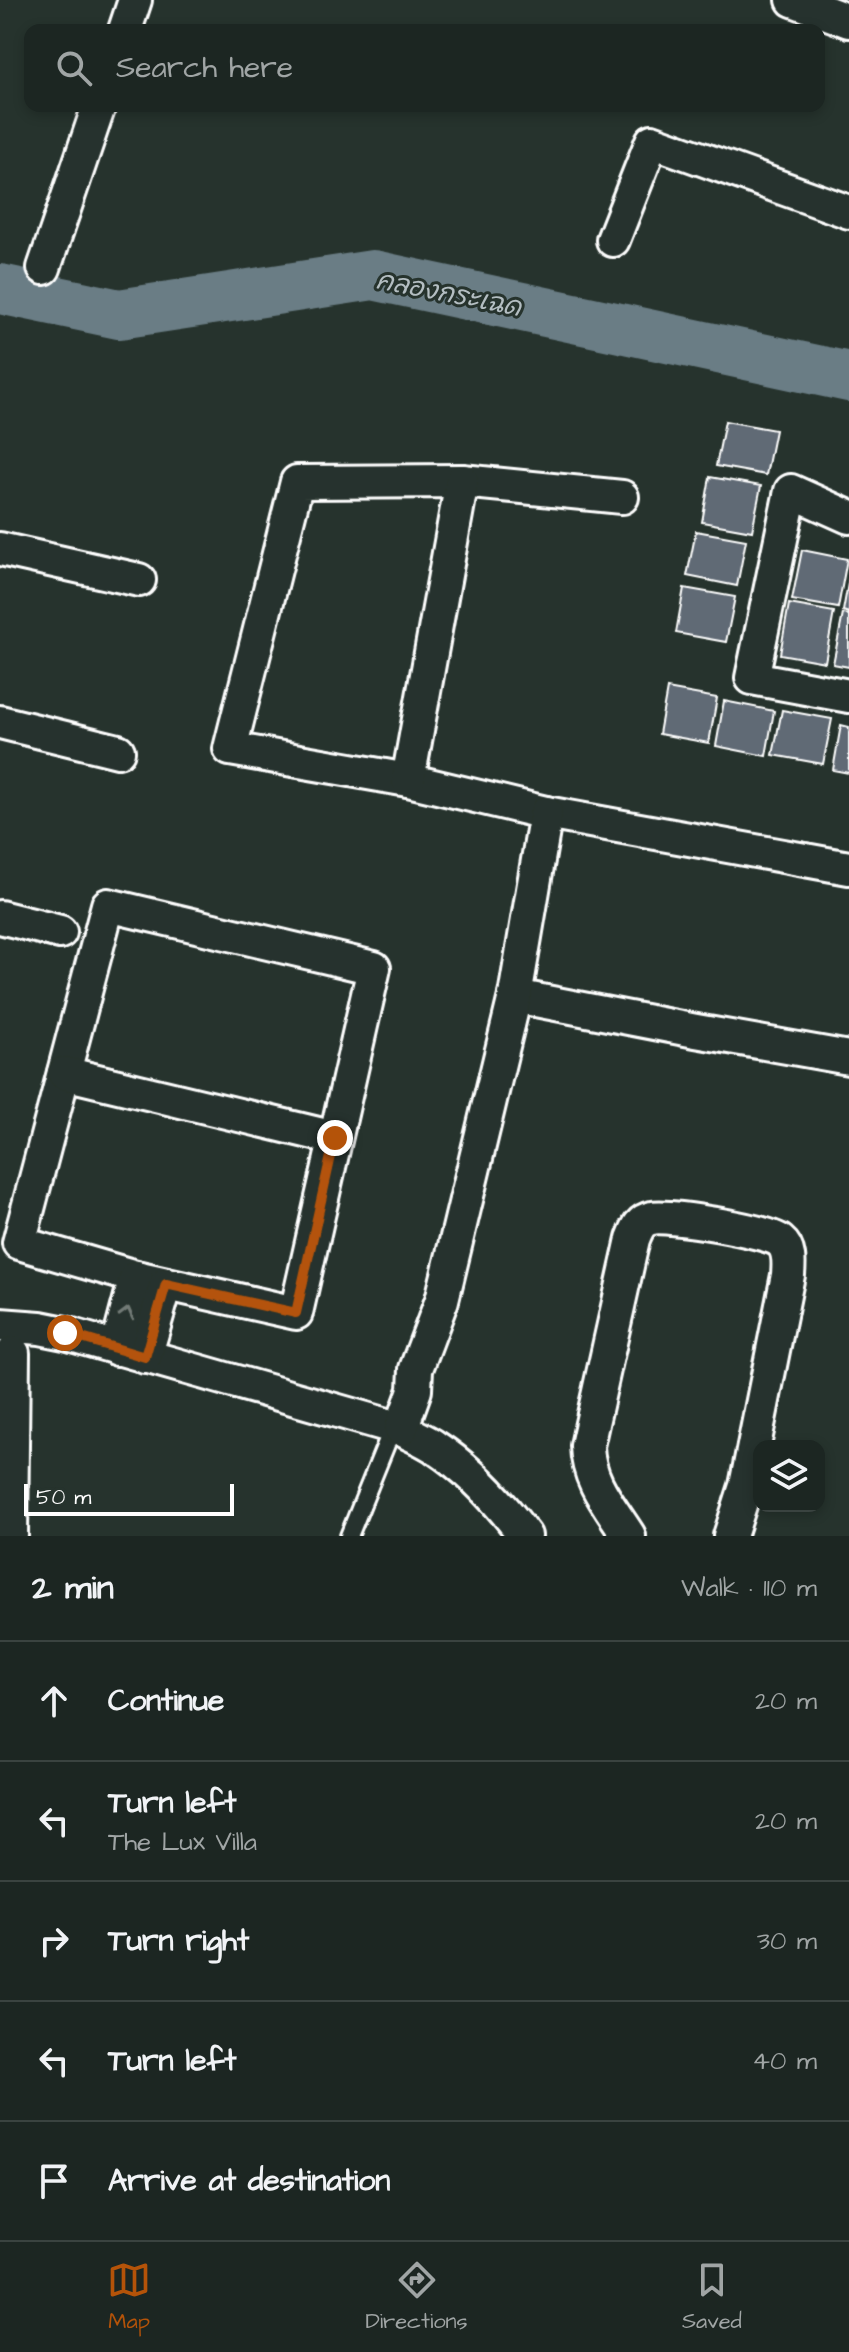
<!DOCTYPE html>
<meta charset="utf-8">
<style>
:root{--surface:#1c2622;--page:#252e2a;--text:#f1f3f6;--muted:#a0a5a5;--line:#3a4340;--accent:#b45309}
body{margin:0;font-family:"Architects Daughter","Playpen Sans Thai",sans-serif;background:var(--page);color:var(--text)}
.controls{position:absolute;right:24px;bottom:24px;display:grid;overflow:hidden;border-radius:16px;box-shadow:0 4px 12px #0003}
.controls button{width:72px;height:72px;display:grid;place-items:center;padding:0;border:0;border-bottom:2px solid var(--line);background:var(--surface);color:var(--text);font:40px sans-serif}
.scale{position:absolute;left:24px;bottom:20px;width:210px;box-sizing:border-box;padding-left:8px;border:4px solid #fff;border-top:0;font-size:22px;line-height:28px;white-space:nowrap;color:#fff;-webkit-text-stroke:6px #26332d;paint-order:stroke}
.stop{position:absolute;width:24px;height:24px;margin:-18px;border:6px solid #b45309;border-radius:50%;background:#fff}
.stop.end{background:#b45309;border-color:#fff;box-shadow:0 2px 8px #0008}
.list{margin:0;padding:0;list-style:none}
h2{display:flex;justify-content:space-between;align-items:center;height:104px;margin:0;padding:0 32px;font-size:34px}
h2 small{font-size:26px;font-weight:400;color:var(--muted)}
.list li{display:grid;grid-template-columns:52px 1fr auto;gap:24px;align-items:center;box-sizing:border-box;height:120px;padding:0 32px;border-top:2px solid var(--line)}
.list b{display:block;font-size:30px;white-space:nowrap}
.list p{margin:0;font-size:26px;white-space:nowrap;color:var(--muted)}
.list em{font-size:26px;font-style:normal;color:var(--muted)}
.icon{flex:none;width:44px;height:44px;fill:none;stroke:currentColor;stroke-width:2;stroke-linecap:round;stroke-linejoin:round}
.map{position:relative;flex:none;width:849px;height:1536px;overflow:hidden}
.search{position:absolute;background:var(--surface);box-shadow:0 4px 12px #0003;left:24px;right:24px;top:24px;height:88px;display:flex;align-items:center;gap:20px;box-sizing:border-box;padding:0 28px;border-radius:16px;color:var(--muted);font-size:30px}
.sheet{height:704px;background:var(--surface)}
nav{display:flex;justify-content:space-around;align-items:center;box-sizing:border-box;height:112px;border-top:2px solid var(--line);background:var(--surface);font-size:22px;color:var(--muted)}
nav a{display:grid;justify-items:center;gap:4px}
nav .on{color:var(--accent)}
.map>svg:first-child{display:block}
</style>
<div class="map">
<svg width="849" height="1536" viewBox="0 0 849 1536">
<rect width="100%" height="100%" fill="#26332d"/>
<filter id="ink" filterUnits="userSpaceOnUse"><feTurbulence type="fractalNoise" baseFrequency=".0125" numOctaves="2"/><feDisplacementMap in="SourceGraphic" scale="16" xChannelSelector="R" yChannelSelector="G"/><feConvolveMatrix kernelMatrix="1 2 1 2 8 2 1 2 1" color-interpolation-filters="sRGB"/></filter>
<g filter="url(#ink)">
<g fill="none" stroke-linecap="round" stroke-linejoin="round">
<path stroke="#6a7d85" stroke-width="50" d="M0 289 119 314 373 275 849 377"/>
</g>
<g fill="#606a74" stroke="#fff" stroke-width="2">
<path d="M725 421 775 430 766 475 716 466Z"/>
<path d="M710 477 761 486 752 531 702 522Z"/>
<path d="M696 531 746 540 737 586 687 576Z"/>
<path d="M802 550 847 559 838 608 792 600Z"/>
<path d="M849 578V613L843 611Z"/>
<path d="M684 588 735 597 726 642 676 633Z"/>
<path d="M789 604 834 612 825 662 780 654Z"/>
<path d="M843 614 849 615V667L833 664Z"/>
<path d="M667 689 717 698 709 743 659 734Z"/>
<path d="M724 701 774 711 766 756 716 746Z"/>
<path d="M782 710 832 719 823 764 773 755Z"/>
<path d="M841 725 849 727V773L833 770Z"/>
</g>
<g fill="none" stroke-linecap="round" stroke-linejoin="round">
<g stroke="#fff" stroke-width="22">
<path id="service" d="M349 1536 393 1427"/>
</g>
<g stroke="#fff" stroke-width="38">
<g id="minor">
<path d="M793 0 849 21"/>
<path d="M125 30 135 0"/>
<path d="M613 240 652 141 849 212"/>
<path d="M44 268 99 106"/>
<path d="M622 497 462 481 297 482 230 749 408 780 546 813 849 868"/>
<path d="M849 517 791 491 752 678 849 696"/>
<path d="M0 549 139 580"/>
<path d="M0 722 118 751"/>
<path d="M408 780 462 481"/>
<path d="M108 905 374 968 296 1313 136 1277 19 1243Z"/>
<path d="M0 917 60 932"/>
<path d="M515 996 696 1031 849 1058"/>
<path d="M64 1073 335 1138"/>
<path d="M0 1325 40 1328 65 1333 401 1429C412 1435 425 1440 435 1447 470 1470 500 1502 525 1536"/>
<path d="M117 1349 136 1277"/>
<path d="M145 1357 166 1284"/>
<path d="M401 1429 415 1390 416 1369 442 1300 515 996 546 813"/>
<path d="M11 1536 13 1353"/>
<path d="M629 1536C610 1506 588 1482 587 1446L633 1239C637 1229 640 1220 652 1218 667 1214 768 1231 780 1241 790 1249 789 1263 788 1275L746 1486 730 1536"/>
</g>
</g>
<use href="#service" stroke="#26332d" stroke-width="16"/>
<use href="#minor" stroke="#26332d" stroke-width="32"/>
</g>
<defs><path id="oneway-chevron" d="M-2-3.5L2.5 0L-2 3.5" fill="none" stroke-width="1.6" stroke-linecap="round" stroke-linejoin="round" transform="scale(2)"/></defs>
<use stroke="#727a76" href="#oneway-chevron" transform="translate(127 1313) rotate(-75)"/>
</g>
<g fill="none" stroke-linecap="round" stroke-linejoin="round" filter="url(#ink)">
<path stroke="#b45309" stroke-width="10" d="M65 1333 145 1357 166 1284 296 1313 335 1138"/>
</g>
<g text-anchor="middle" stroke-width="6" stroke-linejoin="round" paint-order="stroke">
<g font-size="26" font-style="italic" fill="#b4bec2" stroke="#26332d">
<text transform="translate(449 293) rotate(11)" y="9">คลองกระเฉด</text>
</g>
</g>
</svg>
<div class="controls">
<button><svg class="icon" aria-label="layers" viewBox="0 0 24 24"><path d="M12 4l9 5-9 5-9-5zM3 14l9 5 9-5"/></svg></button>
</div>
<div class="scale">50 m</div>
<div class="stop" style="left:65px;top:1333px"></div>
<div class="stop end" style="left:335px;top:1138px"></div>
<div class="search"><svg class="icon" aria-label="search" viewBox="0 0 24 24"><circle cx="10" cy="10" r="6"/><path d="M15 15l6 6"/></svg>Search here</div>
</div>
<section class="sheet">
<h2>2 min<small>Walk · 110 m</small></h2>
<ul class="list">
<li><svg class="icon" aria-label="ahead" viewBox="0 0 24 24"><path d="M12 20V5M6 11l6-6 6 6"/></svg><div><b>Continue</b></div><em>20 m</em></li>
<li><svg class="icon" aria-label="left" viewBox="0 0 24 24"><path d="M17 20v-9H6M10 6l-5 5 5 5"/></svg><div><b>Turn left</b><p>The Lux Villa</p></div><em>20 m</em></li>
<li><svg class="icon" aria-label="right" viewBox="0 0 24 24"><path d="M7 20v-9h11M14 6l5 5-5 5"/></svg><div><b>Turn right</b></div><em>30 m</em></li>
<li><svg class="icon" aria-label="left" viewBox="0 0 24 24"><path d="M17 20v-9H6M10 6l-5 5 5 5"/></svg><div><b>Turn left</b></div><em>40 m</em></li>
<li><svg class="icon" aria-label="arrive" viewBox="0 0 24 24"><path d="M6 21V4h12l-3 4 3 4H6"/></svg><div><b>Arrive at destination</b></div></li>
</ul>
</section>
<nav>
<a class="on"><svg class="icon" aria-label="map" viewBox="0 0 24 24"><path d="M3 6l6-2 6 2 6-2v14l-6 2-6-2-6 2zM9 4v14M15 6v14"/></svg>Map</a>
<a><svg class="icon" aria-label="directions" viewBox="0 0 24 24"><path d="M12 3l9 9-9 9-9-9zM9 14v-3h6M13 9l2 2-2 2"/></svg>Directions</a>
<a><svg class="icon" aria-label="saved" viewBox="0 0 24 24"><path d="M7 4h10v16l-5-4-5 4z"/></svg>Saved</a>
</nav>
